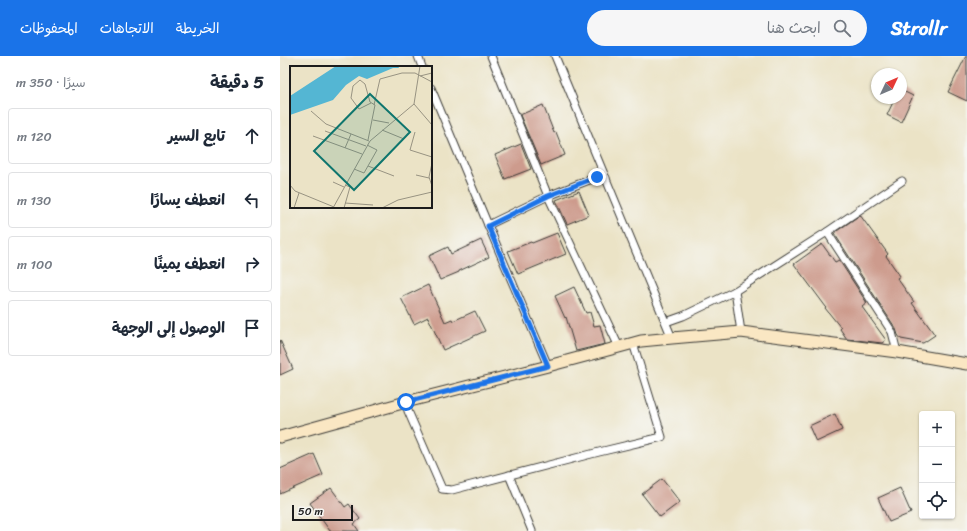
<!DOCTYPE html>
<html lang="ar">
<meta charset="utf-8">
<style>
:root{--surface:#fff;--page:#f6f6f7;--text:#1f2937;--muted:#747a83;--line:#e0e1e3;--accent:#1a73e8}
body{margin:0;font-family:Sriracha,"Playpen Sans Arabic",sans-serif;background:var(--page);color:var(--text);direction:rtl}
.controls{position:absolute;right:12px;bottom:12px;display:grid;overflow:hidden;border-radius:4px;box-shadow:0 1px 3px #0004}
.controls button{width:36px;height:36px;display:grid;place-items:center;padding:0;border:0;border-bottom:1px solid var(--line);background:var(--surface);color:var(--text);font:20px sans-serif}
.compass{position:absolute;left:591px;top:12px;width:36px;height:36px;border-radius:50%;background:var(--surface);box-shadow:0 1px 3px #0004;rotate:46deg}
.scale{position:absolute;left:12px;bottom:10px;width:61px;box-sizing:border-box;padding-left:4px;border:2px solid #1c1c1c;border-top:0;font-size:11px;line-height:14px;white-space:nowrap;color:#1c1c1c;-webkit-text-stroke:3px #f6f6f2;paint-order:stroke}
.stop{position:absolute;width:12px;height:12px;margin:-9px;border:3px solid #1a73e8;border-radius:50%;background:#fff}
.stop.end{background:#1a73e8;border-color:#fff;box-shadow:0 1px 4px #0008}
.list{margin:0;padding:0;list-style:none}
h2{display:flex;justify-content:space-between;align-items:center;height:52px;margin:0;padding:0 16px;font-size:17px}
h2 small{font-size:13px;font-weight:400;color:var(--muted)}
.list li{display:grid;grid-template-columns:26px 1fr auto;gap:12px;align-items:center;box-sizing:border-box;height:56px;margin:0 8px 8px;padding:0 8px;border:1px solid var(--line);border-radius:4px}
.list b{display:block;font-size:15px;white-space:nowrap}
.list em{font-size:13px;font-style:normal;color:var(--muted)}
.icon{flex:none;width:22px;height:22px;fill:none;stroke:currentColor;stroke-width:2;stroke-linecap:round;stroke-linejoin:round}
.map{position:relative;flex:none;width:687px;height:475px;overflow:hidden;direction:ltr}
header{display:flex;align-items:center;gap:24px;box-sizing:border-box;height:56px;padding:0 20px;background:var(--accent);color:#fff}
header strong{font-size:19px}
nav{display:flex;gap:22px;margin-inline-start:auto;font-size:14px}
.search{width:280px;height:36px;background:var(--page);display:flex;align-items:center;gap:10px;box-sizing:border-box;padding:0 14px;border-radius:22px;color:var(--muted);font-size:15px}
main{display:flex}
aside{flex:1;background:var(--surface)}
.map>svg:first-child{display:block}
</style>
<header>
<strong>Strollr</strong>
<div class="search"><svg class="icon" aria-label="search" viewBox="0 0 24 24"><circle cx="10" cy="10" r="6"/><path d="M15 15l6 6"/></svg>ابحث هنا</div>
<nav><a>الخريطة</a><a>الاتجاهات</a><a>المحفوظات</a></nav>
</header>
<main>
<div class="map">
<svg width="687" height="475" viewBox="0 0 687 475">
<rect width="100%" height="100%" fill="#f6f6f2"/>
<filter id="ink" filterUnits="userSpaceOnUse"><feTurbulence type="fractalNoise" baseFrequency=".025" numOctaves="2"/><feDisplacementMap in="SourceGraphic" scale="8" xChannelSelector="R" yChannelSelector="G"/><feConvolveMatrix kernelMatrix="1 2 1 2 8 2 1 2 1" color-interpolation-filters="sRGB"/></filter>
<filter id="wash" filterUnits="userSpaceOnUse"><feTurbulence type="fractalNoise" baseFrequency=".012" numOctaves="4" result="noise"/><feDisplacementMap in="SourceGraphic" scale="16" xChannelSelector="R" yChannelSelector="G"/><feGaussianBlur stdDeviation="0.9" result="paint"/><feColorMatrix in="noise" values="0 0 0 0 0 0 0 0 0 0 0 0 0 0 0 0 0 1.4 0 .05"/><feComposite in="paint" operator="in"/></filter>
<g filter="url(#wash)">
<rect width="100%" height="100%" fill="#ebe3c6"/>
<g id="blocks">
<g fill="#cd9b8d">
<path d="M686 0H687V45L668 36Z"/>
<path d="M621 34 633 40 621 66 607 59 615 42H621Z"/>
<path d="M263 49 274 77 276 76 285 99 261 109 240 59Z"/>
<path d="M241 88 251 113 225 123 215 99Z"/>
<path d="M299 135 309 159 287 168 276 144Z"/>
<path d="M580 159 608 198 606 200 620 220 617 222 634 246 632 247 655 279 643 287 621 283 618 279 616 273 554 177Z"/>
<path d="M277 177 286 198 238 218 228 195 251 186 252 187Z"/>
<path d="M201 184 209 201 179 215V216L160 224 149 200 168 191 171 198Z"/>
<path d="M542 188 555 206 559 204 587 247 582 251 606 284 602 287 567 283 560 273 561 272 545 252 546 251 514 208Z"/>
<path d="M148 229 165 266 172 263 173 265 195 255 205 275 163 294 148 261 134 268 121 242Z"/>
<path d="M294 231 306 257 310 256 314 270 320 269 325 288 296 295 286 261 285 262 275 240Z"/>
<path d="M0 284 13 313 0 319Z"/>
<path d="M555 358 562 374 536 386 529 370Z"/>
<path d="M34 398 43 419 0 438V413Z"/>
<path d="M382 423 400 446 380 461 362 438Z"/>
<path d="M51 432 65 451 69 448 80 463 74 468 79 475H50L30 447Z"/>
<path d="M620 432 631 457 609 466 598 442Z"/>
</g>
</g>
</g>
<g filter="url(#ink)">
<use href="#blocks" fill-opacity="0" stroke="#3b3a36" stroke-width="1"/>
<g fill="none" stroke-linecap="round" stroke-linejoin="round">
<g stroke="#3b3a36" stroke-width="9">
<g id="street">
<path d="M138 0 142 11"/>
<path d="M211 0 268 140 339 291"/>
<path d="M275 0 392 282"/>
<path d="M151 32 208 169 268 310"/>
<path d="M208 169 268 140 317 121 326 122"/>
<path d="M547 176 612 276 617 296"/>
<path d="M455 235 461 276"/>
<path d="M386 266 403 260 455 235 547 176 622 125"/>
<path d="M126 346 128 355 162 433 172 434 319 396 382 381 353 287"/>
<path d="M229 419 252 475"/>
</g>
</g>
<g stroke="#3b3a36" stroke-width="13">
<path id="secondary" d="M0 381 126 346 268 310 339 291 361 285 392 282 461 276 617 296 687 308"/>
</g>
<use href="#street" stroke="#fff" stroke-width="7"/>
<use href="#secondary" stroke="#fae7c3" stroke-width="11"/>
</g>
</g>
<g fill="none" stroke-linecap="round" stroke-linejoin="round" filter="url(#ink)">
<path stroke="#1a73e8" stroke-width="5" d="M126 346 268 310 208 170 268 140 317 121"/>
</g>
<g transform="translate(10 10)">
<rect width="142" height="142" fill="#ebe3c6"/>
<path d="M46 0H108L109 2H103L77 13 69 10 56 19 43 34 0 49V30Z" fill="#54b6d3"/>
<path fill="none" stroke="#989382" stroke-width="1" d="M130 10 142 7M124 38 142 59M84 39 90 13 112 7H125L142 16M21 45 36 58 79 75M83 54 99 57M92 64 114 73M35 65 76 80M125 66 120 84 142 91M23 70 72 88M78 74 85 39 80 36 75 18 70 14 63 20 61 32 69 43 81 37M55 82 61 68M142 97 139 111 142 120M78 100 104 110M64 103 74 107 87 84 77 79M126 109 139 112M43 116 54 121M0 119 5 125 44 141M55 137 83 139M4 142 9 127M43 142 80 75 124 38 130 0M54 142 60 121 55 119M92 142 108 134 142 126"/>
<path fill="#0f766e" fill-opacity="0.15" stroke="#0f766e" stroke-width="2" d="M80 28 120 66 64 124 24 85Z"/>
<rect width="142" height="142" fill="none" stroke="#1c1c1c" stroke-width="2"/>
</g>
</svg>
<div class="controls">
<button>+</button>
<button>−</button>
<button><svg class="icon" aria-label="locate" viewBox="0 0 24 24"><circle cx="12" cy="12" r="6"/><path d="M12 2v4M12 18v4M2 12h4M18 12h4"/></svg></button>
</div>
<svg class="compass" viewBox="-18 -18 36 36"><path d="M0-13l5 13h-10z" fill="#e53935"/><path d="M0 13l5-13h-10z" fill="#747a83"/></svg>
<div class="scale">50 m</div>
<div class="stop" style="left:126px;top:346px"></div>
<div class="stop end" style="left:317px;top:121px"></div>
</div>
<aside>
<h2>5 دقيقة<small>سيرًا · 350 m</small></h2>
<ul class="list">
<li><svg class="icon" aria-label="ahead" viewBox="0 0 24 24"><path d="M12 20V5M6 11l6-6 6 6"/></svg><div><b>تابع السير</b></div><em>120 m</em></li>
<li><svg class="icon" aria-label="left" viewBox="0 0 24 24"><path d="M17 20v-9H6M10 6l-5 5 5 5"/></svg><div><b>انعطف يسارًا</b></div><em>130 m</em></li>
<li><svg class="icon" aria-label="right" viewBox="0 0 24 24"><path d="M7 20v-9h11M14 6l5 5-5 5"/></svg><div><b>انعطف يمينًا</b></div><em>100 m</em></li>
<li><svg class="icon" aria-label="arrive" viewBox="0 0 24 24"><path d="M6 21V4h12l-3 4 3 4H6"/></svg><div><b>الوصول إلى الوجهة</b></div></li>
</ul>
</aside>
</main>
